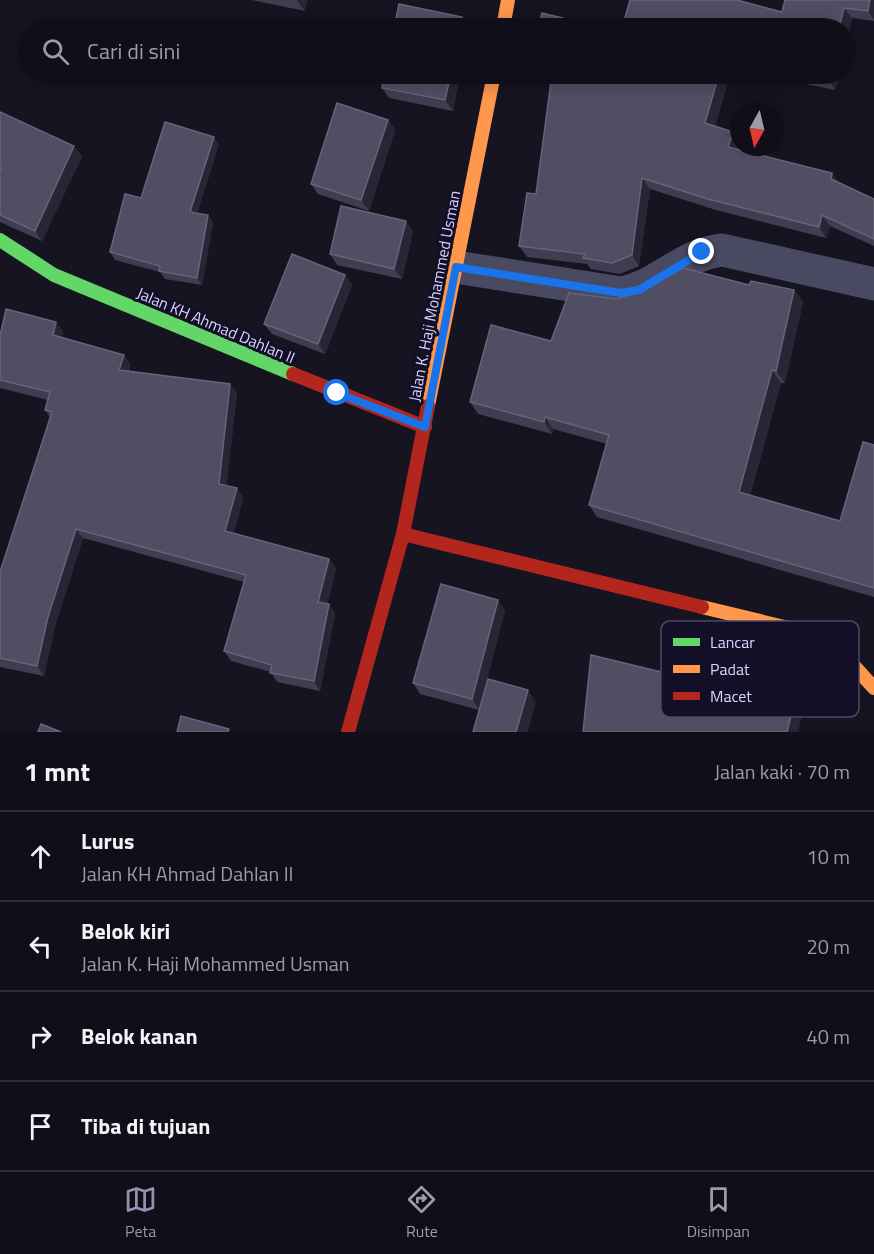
<!DOCTYPE html>
<html lang="id">
<meta charset="utf-8">
<style>
:root{--surface:#100f19;--page:#1e1d26;--text:#f1f3f6;--muted:#9c9ca2;--line:#302f38;--accent:#9591b1}
body{margin:0;font-family:"Titillium Web",sans-serif;background:var(--page);color:var(--text)}
.compass{position:absolute;left:730px;top:102px;width:54px;height:54px;border-radius:50%;background:var(--surface);box-shadow:0 3px 15px #0003;rotate:188deg}
.stop{position:absolute;width:18px;height:18px;margin:-14px;border:4px solid #1a73e8;border-radius:50%;background:#fff}
.stop.end{background:#1a73e8;border-color:#fff;box-shadow:0 2px 6px #0008}
.list{margin:0;padding:0;list-style:none}
h2{display:flex;justify-content:space-between;align-items:center;height:78px;margin:0;padding:0 24px;font-size:26px}
h2 small{font-size:20px;font-weight:400;color:var(--muted)}
.list li{display:grid;grid-template-columns:39px 1fr auto;gap:18px;align-items:center;box-sizing:border-box;height:90px;padding:0 24px;border-top:2px solid var(--line)}
.list b{display:block;font-size:22px;white-space:nowrap}
.list p{margin:0;font-size:20px;white-space:nowrap;color:var(--muted)}
.list em{font-size:20px;font-style:normal;color:var(--muted)}
.icon{flex:none;width:33px;height:33px;fill:none;stroke:currentColor;stroke-width:2;stroke-linecap:round;stroke-linejoin:round}
.map{position:relative;flex:none;width:874px;height:732px;overflow:hidden}
.search{position:absolute;background:var(--surface);box-shadow:0 3px 15px #0003;left:18px;right:18px;top:18px;height:66px;display:flex;align-items:center;gap:15px;box-sizing:border-box;padding:0 21px;border-radius:33px;color:var(--muted);font-size:22px}
.sheet{height:438px;background:var(--surface)}
nav{display:flex;justify-content:space-around;align-items:center;box-sizing:border-box;height:84px;border-top:2px solid var(--line);background:var(--surface);font-size:16px;color:var(--muted)}
nav a{display:grid;justify-items:center;gap:3px}
nav .on{color:var(--accent)}
.map>svg:first-child{display:block}
</style>
<div class="map">
<svg width="874" height="732" viewBox="0 0 874 732">
<rect width="100%" height="100%" fill="#161421"/>
<g fill="none" stroke-linecap="round" stroke-linejoin="round">
<path stroke="#4a4962" stroke-width="33" d="M456 267 621 293C660 286 680 255 722 250L874 284"/>
<path stroke="#63d668" stroke-width="14" d="M0 240 54 275 293 374"/>
<g stroke="#ff974d" stroke-width="14">
<path d="M503 28 508 0"/>
<path d="M428 406 494 74"/>
<path d="M702 607 809 633 834 644 874 688"/>
</g>
<g stroke="#b3261e" stroke-width="14">
<path d="M293 374 425 427"/>
<path d="M403 534 702 607"/>
<path d="M348 732 403 534 428 406"/>
</g>
</g>
<g fill="#403d50">
<path d="M252 0H307L305 11Z"/>
<path d="M874 0V21L852 18 846 45V28L782 12Z"/>
<path d="M384 74H460L453 111 389 98 382 88Z"/>
<path d="M545 74H730L715 126 733 132 739 141 738 150 838 182 874 199V246L830 226 826 238 716 210 650 189 639 266 620 274 591 269 587 264 527 257 519 246 536 194 552 75Z"/>
<path d="M759 74H839L835 90Z"/>
<path d="M0 112 82 156 42 241 0 222Z"/>
<path d="M388 120 395 130 369 211 318 194 311 184Z"/>
<path d="M219 144 197 213 208 215 213 223 202 285 165 279 160 272 115 260 110 252 141 198Z"/>
<path d="M413 231 402 279 337 265 330 254Z"/>
<path d="M345 275 352 285 325 354 272 334 264 324Z"/>
<path d="M749 285 794 290 803 302 785 383H781L750 495 840 521 874 445V597L597 517 589 505 607 444 553 429 552 434 478 414 470 402 551 341 617 299Z"/>
<path d="M56 322 63 331 62 337 124 355 130 364 129 371 237 393 226 486 237 488 243 498 234 533 329 559 336 569 327 604H329L335 614 320 691 277 682 271 672 231 661 224 651 244 582 83 538 55 626 44 676 0 667V572L50 417 45 410 48 400 0 388V336Z"/>
<path d="M505 610 479 710 420 694 413 683Z"/>
</g>
<g fill="#282635">
<path d="M298 0H307L305 11 297 1Z"/>
<path d="M870 0H874V19L868 11Z"/>
<path d="M844 8 852 18 846 45V28H839Z"/>
<path d="M462 17 470 27 469 28H460Z"/>
<path d="M451 74H460L453 111 445 100Z"/>
<path d="M719 74H730L713 134 705 123Z"/>
<path d="M829 74H839L835 90 828 79Z"/>
<path d="M388 120 395 130 369 211 361 200Z"/>
<path d="M733 132 739 141V147L736 158 728 147Z"/>
<path d="M214 137 219 144 195 220 190 212Z"/>
<path d="M74 146 82 156 42 241 35 231Z"/>
<path d="M832 173 840 184 831 179Z"/>
<path d="M642 178 650 189 639 266 632 255Z"/>
<path d="M208 215 213 223 202 285 197 278Z"/>
<path d="M822 215 830 226 826 238 819 227Z"/>
<path d="M406 221 413 231 402 279 394 269Z"/>
<path d="M345 275 352 285 325 354 318 344Z"/>
<path d="M794 290 803 302 785 383 776 371Z"/>
<path d="M56 322 63 331 60 345 53 335Z"/>
<path d="M124 355 130 364 126 379 119 370Z"/>
<path d="M772 370 781 383 747 504 739 492Z"/>
<path d="M230 384 237 393 226 493 219 484Z"/>
<path d="M545 417 553 429 552 434 544 422Z"/>
<path d="M237 488 243 498 232 541 225 531Z"/>
<path d="M76 529 83 538 55 626 44 676 37 666 48 617Z"/>
<path d="M329 559 336 569 325 612 318 602Z"/>
<path d="M498 600 505 610 479 710 472 699Z"/>
<path d="M329 604 335 614 320 691 314 681Z"/>
<path d="M528 690 536 702 528 732H516Z"/>
<path d="M794 704 802 716 798 732H787Z"/>
</g>
<g fill="#504e63" stroke="#66637b" stroke-width="1.5">
<path d="M630 0H737L782 12 785 0H870L868 11 844 8 839 28H622Z"/>
<path d="M399 4 462 17 460 28H394Z"/>
<path d="M542 13 603 28H538Z"/>
<path d="M384 74H451L445 100 382 88Z"/>
<path d="M552 74H719L705 123 733 132 728 147 832 173 831 179 874 199V239L822 215 819 227 708 199 642 178 632 255 612 263 583 258 585 254 519 246 527 193 536 194Z"/>
<path d="M801 74H829L828 79Z"/>
<path d="M337 103 388 120 361 200 311 184Z"/>
<path d="M0 112 74 146 35 231 0 215V172L2 168H0Z"/>
<path d="M165 122 214 137 190 212 208 215 197 278 159 271 160 266 110 252 125 194 141 198Z"/>
<path d="M341 206 406 221 394 269 330 254Z"/>
<path d="M292 254 345 275 318 344 264 324Z"/>
<path d="M683 268 749 285 751 281 794 290 776 371 772 370 739 492 840 521 863 442 874 445V588L589 505 609 435 545 417 544 422 470 402 491 325 551 341 569 293 617 299 646 289Z"/>
<path d="M6 309 56 322 53 335 124 355 119 370 230 384 219 484 237 488 225 531 329 559 318 602 329 604 314 681 270 673 272 665 224 651 246 575 76 529 48 617 37 666 0 658V572L52 412 45 410 50 392 0 380V336Z"/>
<path d="M441 584 498 600 472 699 413 683Z"/>
<path d="M591 655 794 704 787 732H583Z"/>
<path d="M488 679 528 690 516 732H473Z"/>
<path d="M181 716 229 729 228 732H177Z"/>
<path d="M41 724 61 732H38Z"/>
</g>
<g fill="none" stroke-linecap="round" stroke-linejoin="round">
<path stroke="#1a73e8" stroke-width="8" d="M337 393 425 427 456 267 621 293 639 290 702 252"/>
</g>
<g text-anchor="middle" stroke-width="6" stroke-linejoin="round" paint-order="stroke">
<g font-size="16" fill="#d9d4ff" stroke="#130f26">
<text transform="translate(434 296) rotate(-79)" y="6">Jalan K. Haji Mohammed Usman</text>
<text transform="translate(216 325) rotate(23)" y="6">Jalan KH Ahmad Dahlan II</text>
</g>
</g>
<rect x="661" y="621" width="198" height="96" rx="9" fill="#130f26" stroke="#4e4a67" stroke-width="1.5"/>
<rect x="673" y="638" width="27" height="8" fill="#63d668"/>
<rect x="673" y="665" width="27" height="8" fill="#ff974d"/>
<rect x="673" y="692" width="27" height="8" fill="#b3261e"/>
<g font-size="16" fill="#d9d4ff">
<text x="710" y="648">Lancar</text>
<text x="710" y="675">Padat</text>
<text x="710" y="702">Macet</text>
</g>
</svg>
<svg class="compass" viewBox="-18 -18 36 36"><path d="M0-13l5 13h-10z" fill="#e53935"/><path d="M0 13l5-13h-10z" fill="#9c9ca2"/></svg>
<div class="stop" style="left:337px;top:393px"></div>
<div class="stop end" style="left:702px;top:252px"></div>
<div class="search"><svg class="icon" aria-label="search" viewBox="0 0 24 24"><circle cx="10" cy="10" r="6"/><path d="M15 15l6 6"/></svg>Cari di sini</div>
</div>
<section class="sheet">
<h2>1 mnt<small>Jalan kaki · 70 m</small></h2>
<ul class="list">
<li><svg class="icon" aria-label="ahead" viewBox="0 0 24 24"><path d="M12 20V5M6 11l6-6 6 6"/></svg><div><b>Lurus</b><p>Jalan KH Ahmad Dahlan II</p></div><em>10 m</em></li>
<li><svg class="icon" aria-label="left" viewBox="0 0 24 24"><path d="M17 20v-9H6M10 6l-5 5 5 5"/></svg><div><b>Belok kiri</b><p>Jalan K. Haji Mohammed Usman</p></div><em>20 m</em></li>
<li><svg class="icon" aria-label="right" viewBox="0 0 24 24"><path d="M7 20v-9h11M14 6l5 5-5 5"/></svg><div><b>Belok kanan</b></div><em>40 m</em></li>
<li><svg class="icon" aria-label="arrive" viewBox="0 0 24 24"><path d="M6 21V4h12l-3 4 3 4H6"/></svg><div><b>Tiba di tujuan</b></div></li>
</ul>
</section>
<nav>
<a class="on"><svg class="icon" aria-label="map" viewBox="0 0 24 24"><path d="M3 6l6-2 6 2 6-2v14l-6 2-6-2-6 2zM9 4v14M15 6v14"/></svg>Peta</a>
<a><svg class="icon" aria-label="directions" viewBox="0 0 24 24"><path d="M12 3l9 9-9 9-9-9zM9 14v-3h6M13 9l2 2-2 2"/></svg>Rute</a>
<a><svg class="icon" aria-label="saved" viewBox="0 0 24 24"><path d="M7 4h10v16l-5-4-5 4z"/></svg>Disimpan</a>
</nav>
